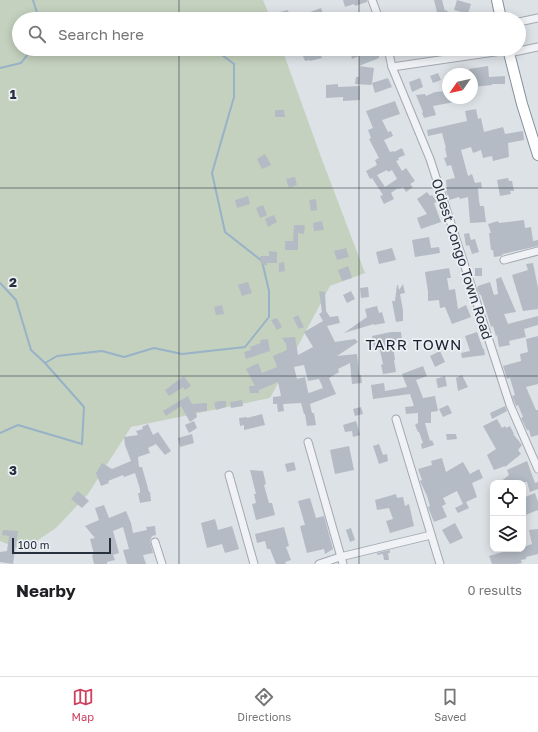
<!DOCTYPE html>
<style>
:root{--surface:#fff;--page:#f2f2f2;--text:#202124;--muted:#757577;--line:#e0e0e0;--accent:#ce405e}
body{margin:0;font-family:"Golos Text",sans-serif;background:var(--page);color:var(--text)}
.controls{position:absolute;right:12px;bottom:12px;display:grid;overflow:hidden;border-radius:8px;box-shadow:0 2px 10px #0003}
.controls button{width:36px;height:36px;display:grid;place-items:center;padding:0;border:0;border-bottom:1px solid var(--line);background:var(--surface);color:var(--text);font:20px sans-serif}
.compass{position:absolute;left:442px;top:68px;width:36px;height:36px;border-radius:50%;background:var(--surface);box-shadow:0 2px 10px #0003;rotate:236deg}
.scale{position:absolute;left:12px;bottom:10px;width:99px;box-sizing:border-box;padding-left:4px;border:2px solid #27303d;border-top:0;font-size:11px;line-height:14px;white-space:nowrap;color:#27303d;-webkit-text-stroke:3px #ecf0f5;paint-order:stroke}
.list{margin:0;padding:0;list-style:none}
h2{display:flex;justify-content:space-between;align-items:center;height:52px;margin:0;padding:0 16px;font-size:17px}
h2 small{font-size:13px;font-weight:400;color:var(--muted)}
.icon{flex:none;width:22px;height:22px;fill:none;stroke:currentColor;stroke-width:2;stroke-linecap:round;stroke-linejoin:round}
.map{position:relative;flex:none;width:538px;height:564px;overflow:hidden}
.search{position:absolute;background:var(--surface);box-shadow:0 2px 10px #0003;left:12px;right:12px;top:12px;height:44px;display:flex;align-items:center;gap:10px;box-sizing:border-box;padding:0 14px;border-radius:22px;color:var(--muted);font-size:15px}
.sheet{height:112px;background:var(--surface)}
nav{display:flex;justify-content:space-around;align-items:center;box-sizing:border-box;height:56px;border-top:1px solid var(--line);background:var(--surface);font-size:11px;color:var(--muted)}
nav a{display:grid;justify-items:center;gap:2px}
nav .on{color:var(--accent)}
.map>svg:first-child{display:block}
</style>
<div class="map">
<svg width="538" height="564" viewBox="0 0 538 564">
<rect width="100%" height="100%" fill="#dde2e7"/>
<path fill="#c4d1be" d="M0 0H263L271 19H19V49H282L321 157 365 273 330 286 270 398 131 427 88 494 56 528 23 550 0 541Z"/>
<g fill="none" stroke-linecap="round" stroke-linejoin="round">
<g stroke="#98b2c7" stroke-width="2">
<path d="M33 0 39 19"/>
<path d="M39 19 89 14 92 19"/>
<path d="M125 49 127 52 144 49"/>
<path d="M0 68 21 63 32 49"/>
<path d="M0 283 16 300 31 350 45 363 84 407 82 444 18 425 0 433"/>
<path d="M45 363 57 356 102 351 124 357 154 348 182 354 245 347 269 317V291L262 261 225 232 212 173 234 97V64L214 49"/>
</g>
</g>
<g fill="#b4bbc4" fill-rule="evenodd">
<path d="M343 0H367V2L355 6 354 4 345 7Z"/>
<path d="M434 0H442L445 11 447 10 449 19H434L433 13 437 12Z"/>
<path d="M457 0 471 4 468 14 454 10Z"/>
<path d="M321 8 325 19H312L310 12Z"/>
<path d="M288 10 289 14 291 13 292 19H276L275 17 281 16 280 12Z"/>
<path d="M355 49H380L382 55 379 56V58L359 66V56L352 59 350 51Z"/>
<path d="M429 49H456V52L426 56 424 50Z"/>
<path d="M321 50 322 55H321L322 58 310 61V60L305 61 303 56Z"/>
<path d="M359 66 374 68 372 83 388 78 392 87 375 93 372 83 371 85 355 84 356 77H359Z"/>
<path d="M488 66 489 77 505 76V84H492V85L472 87V74H470L469 69Z"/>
<path d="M438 73 441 80 433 83 430 76Z"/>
<path d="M420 78 423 87 412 92 409 82Z"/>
<path d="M338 84V87L360 86V100L343 101V97L326 98V85Z"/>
<path d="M448 91V98H459L460 101 433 106 436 115 424 118 422 113 423 112 416 95 425 94 426 96 435 92Z"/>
<path d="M395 101 400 114 382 120 388 132 391 131 393 136 384 140 390 152 394 151V152L402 148 405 155 398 158 399 160 396 161 402 171 406 168 415 181 410 184 413 187 406 192 403 187 399 189 398 188 391 193 394 199 384 204 380 196 383 195 372 178 370 179 366 171 377 165 375 160 379 158 369 139 371 138 368 130 373 128 366 111ZM387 170 388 172 392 170 397 179 385 187 377 175Z"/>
<path d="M476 109 478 119 481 118 484 132 503 127 505 134 523 131 524 140 508 143 509 157 493 161 492 156 483 158 481 150 473 153 471 147 461 150 468 176 472 174 475 183 481 182 482 188H478L479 201 480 206H484L485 215 486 222 470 223 468 197 460 199 459 197 449 200 446 191 447 190 446 180 455 178 451 165 447 166 444 158 447 157 445 148H446L442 133 428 136 427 130 467 121 465 111Z"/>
<path d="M275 110H284L285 117H275Z"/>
<path d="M265 154 271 165 262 169 257 159Z"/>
<path d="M295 177 297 185 289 188 286 179Z"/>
<path d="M508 178 509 181H512L514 191H510L511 194 500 196 497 180Z"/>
<path d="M427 192 430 196 432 195 437 202 434 203 441 222 421 229 417 218 427 214 417 199Z"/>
<path d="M248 196 250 204 237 208 235 200Z"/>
<path d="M316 199 317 210 311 211 309 200Z"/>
<path d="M263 205 267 215 260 218 256 208Z"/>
<path d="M274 215 277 222 268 227 265 219Z"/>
<path d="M524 220 525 228 531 227 533 241 538 240V246L503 254 501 256 494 257 493 250H491L489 233H491L488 224 498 221 499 223Z"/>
<path d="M322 221 324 230 314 231 313 223Z"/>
<path d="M294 225H305L304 234 298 233V250H285V241H293Z"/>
<path d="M469 233 471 240 475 239 479 252 472 254 469 245 466 246 464 234Z"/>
<path d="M429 237 431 248 439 247 440 253 415 257 412 240Z"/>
<path d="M346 248 349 257 337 260 334 251Z"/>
<path d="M392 248 396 260 379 264 376 252Z"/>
<path d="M269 251 277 252V263H267V265H261L260 256H269Z"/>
<path d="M284 262 285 271 279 272V263Z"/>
<path d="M533 263 538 288V309L523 311 512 275 528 270 526 264Z"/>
<path d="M348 266 352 278 342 281 338 270Z"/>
<path d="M449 268 451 278H447L449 290 455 289 458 309 466 305 471 317 452 324 445 307 440 308 439 300 428 301V292L425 272Z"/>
<rect x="475" y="268" width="7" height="8"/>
<path d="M501 277 516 312 504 314 508 324 538 316V325L524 329 526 337 509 341 510 345 499 347 497 335 496 336 493 326 491 327 481 295H480L477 288 478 287V286L490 282 494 295 498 294 496 279Z"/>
<path d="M248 282 252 293 242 296 238 285Z"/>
<path d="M403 284 405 293 400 294 403 310V321L396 322 392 301H395L397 285H398L399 290Z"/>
<path d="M368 287 369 297 361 298 360 288Z"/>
<path d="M319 291 325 292 326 311 330 317 338 316 340 323 327 326 335 342 355 339 358 342 337 356 357 354 359 375H361L362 383 352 384 350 363 338 369 339 372 329 378 336 394 310 404 312 413H314L316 425 307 426 305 414H304L301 403 283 404 284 411 278 412 277 404H273V397L281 396 278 382 259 390V393H250L249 386H255L246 369 258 363 262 373 277 367 273 356 287 350 286 344 282 338 295 337 298 355 313 347 304 332 323 321 319 314 322 312ZM304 365 308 381 319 379 323 388 309 393 308 392 305 377 297 379 294 367Z"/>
<path d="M351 291 355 299 347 303 343 295Z"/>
<path d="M222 305 224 314 216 315 214 307Z"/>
<path d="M377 306 379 313 382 312 385 323 374 325V324L344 333 367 317 365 309Z"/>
<path d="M298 315 304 327 299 329 293 318Z"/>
<path d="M277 318 282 327 277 330 271 320Z"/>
<path d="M391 332H401L402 341 393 342 394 347H393L395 360H394L396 372 383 374 381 365 383 364 379 346 374 347 372 336Z"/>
<path d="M477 332 483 349H484L485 355 462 358 461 353 470 351 465 336Z"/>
<path d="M538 336V384L526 387 536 410H538V435L531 437 529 430H527L521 418 523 417 518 405 516 406 512 396 515 395 510 378 507 379 503 366 521 361 520 354 528 352 526 339Z"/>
<path d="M268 339 270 351 246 359 244 352 251 350 250 347 261 343 260 340Z"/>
<path d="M440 351 445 362 435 367 430 356Z"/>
<path d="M423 366 427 376 416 380 423 398 435 396 438 411 431 412V423H425L430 441 432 440 434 445 422 449 421 444 423 443 419 432H418L415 425 418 423V413L406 414 405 407 414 406 410 394 373 399 371 385 384 383 385 391 407 387 402 374Z"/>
<path d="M462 375 468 387 458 391 456 378Z"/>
<path d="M184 376 191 386 185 390 183 387 169 396 165 390Z"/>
<path d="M445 376 447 386 438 388 436 379Z"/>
<path d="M188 396 192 404 207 403V411L196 412 197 417 190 422 181 406 166 416 163 411Z"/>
<path d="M242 400 243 406 231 408 230 402Z"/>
<path d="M219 401H226V407L216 410 214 403Z"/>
<path d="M448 405 452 413 443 417 439 409Z"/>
<path d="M505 406 507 411 492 419 490 413Z"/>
<path d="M361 407 363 414 355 416 353 409Z"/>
<path d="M262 414 265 425 244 430V425L240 426 239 418 247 417V418Z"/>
<path d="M497 419 502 428 505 426 506 428 510 426 514 434H513L522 445 518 450 521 454 505 467V466L494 470 487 455 496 449 483 426Z"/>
<path d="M194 421 197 428 189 433 185 425Z"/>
<path d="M356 421 360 435 353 437 352 431 345 432 343 425Z"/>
<path d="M148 424 153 435 158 432 171 451 165 455 156 444 148 448 150 453 138 457 139 467H142L149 492H150L151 501 140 503 138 493H140V489L135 473 124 477 123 475 108 481 109 483 101 486 96 473 102 463 112 469 131 461 125 445 124 437 138 435 136 431 143 429 142 427Z"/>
<path d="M192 434 194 443 180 447 178 438Z"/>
<path d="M446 434H456L457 439 447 440Z"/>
<path d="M379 444 383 455 387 454 388 461 379 464 373 446Z"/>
<path d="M349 446 354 470 335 474 330 450Z"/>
<path d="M442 458 446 472 463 462 470 474 479 469 483 478 472 483 477 497 466 502 469 508 458 513 455 508 463 504 457 491 443 498 446 504 442 506 447 517 434 522 428 507 430 506 427 496 420 481 422 480 418 469 432 465 431 461Z"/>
<path d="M527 461 535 483 538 482V489L530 492 527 482 499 483 509 475 507 470Z"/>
<path d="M294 462 296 470 287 472 285 464Z"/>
<path d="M250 470 263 471 266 484 264 485 269 503H272L275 515 256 520 252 504 256 503 254 494H256Z"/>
<path d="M78 491 89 501 82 508 71 499Z"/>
<path d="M535 493 538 502V510L523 516V498Z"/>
<path d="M396 494 397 498 403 497 405 506 409 504 414 526 390 533 386 521 393 519 389 508 377 510 375 500Z"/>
<path d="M310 498 316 518 324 516 333 549 325 554 324 549 307 553 300 526 305 525 298 501Z"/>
<path d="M104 505 109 518 126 511 131 523 133 533 147 530 146 527 155 526 156 535 152 536 150 541 153 553 143 555 146 564H127L123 550 129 549 123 527 113 531 119 553 113 555 115 560 107 562V564H94L92 555 94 554 90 539 95 538 85 526 99 520 95 508Z"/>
<path d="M215 519 218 530 232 526 239 549 225 553 222 544 207 548 201 523Z"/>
<path d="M455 523 463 538 450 544 442 530Z"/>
<path d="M284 527 289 546 286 547 291 560 285 562 286 564H276L270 549H267L265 541 257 543 255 534Z"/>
<path d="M351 528 355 540 350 542 346 530Z"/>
<path d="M538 529V554L526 557V559L521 560 522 563 517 564H492L489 556 513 549H523V547L532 544 529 530Z"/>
<path d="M3 530 18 531 13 564 0 562V552L7 551 9 537V536L2 535Z"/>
<path d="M390 550V553H388L389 560H384L383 554 377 555V553Z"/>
</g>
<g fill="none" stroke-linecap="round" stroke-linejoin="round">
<g stroke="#a3a9b1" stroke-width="9">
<g id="minor">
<path d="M372 0 379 19"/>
<path d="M519 22 538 18"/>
<path d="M388 49 392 67 430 159 510 405 538 469"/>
<path d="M509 53 538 47"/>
<path d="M392 67 508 50"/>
<path d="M504 260 538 251"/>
<path d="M396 419 440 564"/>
<path d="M308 442 343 564"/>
<path d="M229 475 254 564"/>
<path d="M155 542 162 564"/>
<path d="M319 564 340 557 431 535"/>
</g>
</g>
<g stroke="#84909d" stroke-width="12">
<g id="highway">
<path d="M497 0 501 19"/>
<path d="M508 49 522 104 538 155"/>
</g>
</g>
<use href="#minor" stroke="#f0f2f5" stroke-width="7"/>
<use href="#highway" stroke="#fff" stroke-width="10"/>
</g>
<path fill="none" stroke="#27303d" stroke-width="1" stroke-opacity="0.55" d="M179 0V19M359 0V19M179 49V564M359 49V564M0 188H538M0 376H538"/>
<g text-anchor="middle" stroke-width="3.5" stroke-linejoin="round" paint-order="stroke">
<g font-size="14" fill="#27303d" stroke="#ecf0f5">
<text transform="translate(462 259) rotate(72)" y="5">Oldest Congo Town Road</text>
</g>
<g font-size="15" letter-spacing="1" fill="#19212e" stroke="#ecf0f5">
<text x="414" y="350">TARR TOWN</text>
</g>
</g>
<g font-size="13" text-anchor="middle" font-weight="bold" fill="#27303d" stroke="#ecf0f5" stroke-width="3.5" stroke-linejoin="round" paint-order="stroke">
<text x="13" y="99">1</text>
<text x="13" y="287">2</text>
<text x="13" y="475">3</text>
</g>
</svg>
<div class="controls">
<button><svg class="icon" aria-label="locate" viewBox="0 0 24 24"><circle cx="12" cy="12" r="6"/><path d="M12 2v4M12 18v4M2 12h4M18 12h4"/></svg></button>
<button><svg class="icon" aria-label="layers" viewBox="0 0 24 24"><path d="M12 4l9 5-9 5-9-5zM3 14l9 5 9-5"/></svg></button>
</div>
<svg class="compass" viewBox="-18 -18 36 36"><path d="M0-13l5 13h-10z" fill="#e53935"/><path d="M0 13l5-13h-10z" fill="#757577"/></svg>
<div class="scale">100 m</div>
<div class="search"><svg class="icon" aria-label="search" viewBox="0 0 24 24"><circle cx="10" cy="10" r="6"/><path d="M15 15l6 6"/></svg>Search here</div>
</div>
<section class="sheet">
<h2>Nearby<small>0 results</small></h2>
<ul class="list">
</ul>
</section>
<nav>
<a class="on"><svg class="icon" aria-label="map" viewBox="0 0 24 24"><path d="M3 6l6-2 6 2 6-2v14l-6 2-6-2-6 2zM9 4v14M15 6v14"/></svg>Map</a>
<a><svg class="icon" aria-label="directions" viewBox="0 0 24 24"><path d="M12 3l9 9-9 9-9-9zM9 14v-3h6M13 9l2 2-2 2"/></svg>Directions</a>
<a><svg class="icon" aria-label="saved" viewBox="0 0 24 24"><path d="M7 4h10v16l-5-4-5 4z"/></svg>Saved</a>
</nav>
